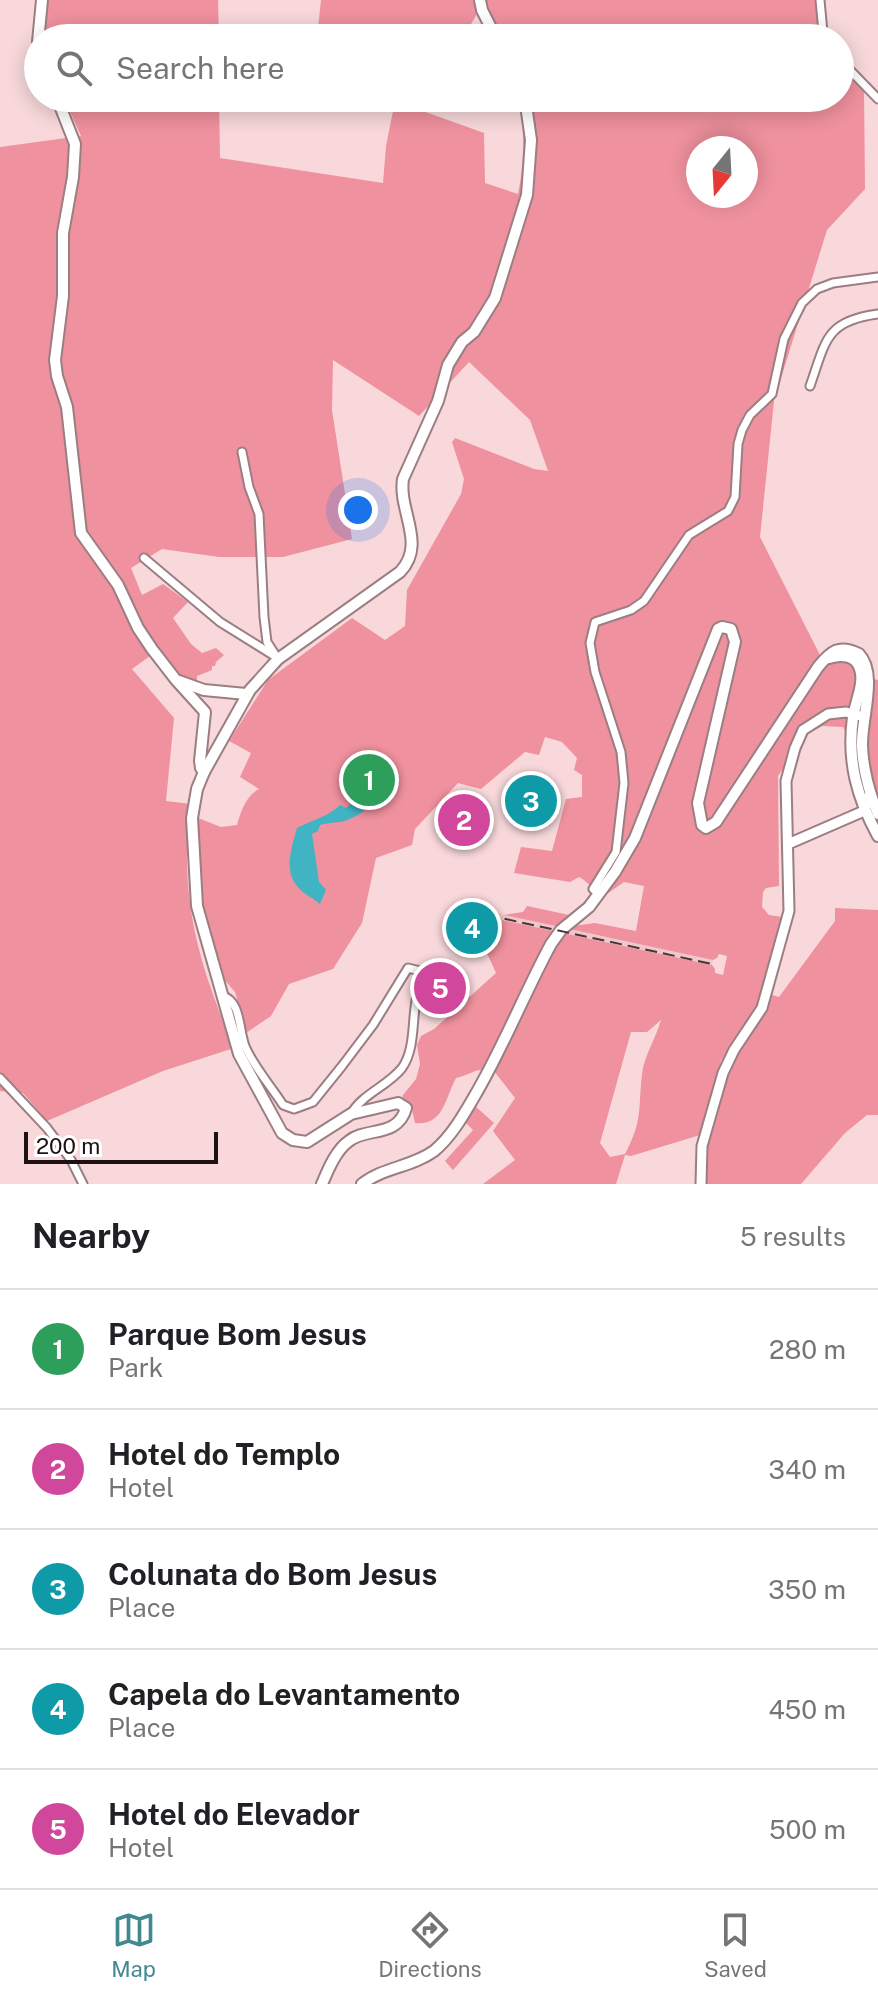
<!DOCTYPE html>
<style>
:root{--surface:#fff;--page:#f6f6f6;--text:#202124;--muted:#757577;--line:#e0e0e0;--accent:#418891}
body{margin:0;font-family:"Public Sans",sans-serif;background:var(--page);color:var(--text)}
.compass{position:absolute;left:686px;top:136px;width:72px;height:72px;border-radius:50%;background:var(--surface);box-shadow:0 4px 20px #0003;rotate:198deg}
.scale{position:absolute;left:24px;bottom:20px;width:194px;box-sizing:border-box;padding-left:8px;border:4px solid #1c1113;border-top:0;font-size:22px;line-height:28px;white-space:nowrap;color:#1c1113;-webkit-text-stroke:6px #fff;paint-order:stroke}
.you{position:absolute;left:358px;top:510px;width:28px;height:28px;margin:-20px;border:6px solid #fff;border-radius:50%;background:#1a73e8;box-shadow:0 0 0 12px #1a73e833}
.badge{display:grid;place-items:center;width:52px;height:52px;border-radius:50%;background:var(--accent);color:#fff;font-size:26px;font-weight:700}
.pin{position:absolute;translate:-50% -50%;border:4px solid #fff;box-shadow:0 2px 8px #0006}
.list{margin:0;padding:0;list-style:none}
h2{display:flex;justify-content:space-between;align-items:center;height:104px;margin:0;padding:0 32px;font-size:34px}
h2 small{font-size:26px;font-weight:400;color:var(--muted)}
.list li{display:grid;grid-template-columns:52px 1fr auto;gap:24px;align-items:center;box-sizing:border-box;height:120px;padding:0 32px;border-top:2px solid var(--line)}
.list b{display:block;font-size:30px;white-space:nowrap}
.list p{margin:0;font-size:26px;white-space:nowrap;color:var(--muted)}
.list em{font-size:26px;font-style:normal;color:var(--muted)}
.icon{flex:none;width:44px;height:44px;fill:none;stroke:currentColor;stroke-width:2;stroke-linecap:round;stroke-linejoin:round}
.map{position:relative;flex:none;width:878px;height:1184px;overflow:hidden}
.search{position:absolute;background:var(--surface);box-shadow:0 4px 20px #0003;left:24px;right:24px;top:24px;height:88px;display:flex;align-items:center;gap:20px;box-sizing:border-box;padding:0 28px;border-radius:44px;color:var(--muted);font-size:30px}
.sheet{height:704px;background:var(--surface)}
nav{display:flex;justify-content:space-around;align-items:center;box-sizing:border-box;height:112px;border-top:2px solid var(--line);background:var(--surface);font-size:22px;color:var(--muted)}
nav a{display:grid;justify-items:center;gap:4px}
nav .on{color:var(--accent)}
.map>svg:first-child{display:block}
</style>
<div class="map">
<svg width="878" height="1184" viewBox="0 0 878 1184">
<rect width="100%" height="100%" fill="#f8d8db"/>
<path fill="#f0c8cc" d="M487 911 713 960 712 965 487 917Z"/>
<g fill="#ef919e" fill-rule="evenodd">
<path d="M46 0H218L219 38H41Z"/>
<path d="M321 0H816L824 38H492L478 12 463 38H317Z"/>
<path d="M840 58 864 88 865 189 827 230 774 401 760 537 820 655 833 662C846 658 855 663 857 676L878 680V798L843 727 823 726 808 733 778 776 779 886 766 888 763 892 762 907 769 915 782 917 766 982 753 1014 721 1061 714 1098 700 1135 631 1156 625 1155 616 1184H483L515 1160 493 1131 515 1098 494 1071C474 1067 474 1074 456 1078 445 1098 444 1126 415 1123L411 1105 402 1100 403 1095 416 1079 420 1064 417 1045 421 1036 434 1029 496 973 482 942 502 930V920L712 965 715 969V973L723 975 727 956 719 954 717 958 713 960 504 915 523 912 527 906 569 915 573 926 595 923 636 931 644 886 624 882 604 896C593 891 589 882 579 877L570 882 514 873 521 847 552 851 566 799 582 797V775L574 770 577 758 562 742 545 737 539 755 525 752 481 789 458 783 415 829 412 845 376 858 362 923 333 969 289 984 271 1016 246 1033 235 992 222 977 203 908 198 874V818L221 827 237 825C241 811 246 796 259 789L240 777 251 753 229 741 268 680 352 618 385 640 405 626 407 590 461 494 464 479 452 442 455 438 534 469 548 471 530 420 469 362 419 416 333 360 332 410 352 539 283 557H219L162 549 131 568 142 595 163 584 188 602 173 618 191 644 202 653 216 648 224 655 216 662 215 666H212V670L197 676V682L180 675 157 651 132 669 174 718 166 801 191 804C183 852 187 906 200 953 208 986 223 1016 231 1049L163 1071 47 1121 23 1093 0 1091V147L81 136 64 98H219L220 158 383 183 386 146 395 101 484 133 485 183 518 194C525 162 524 130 520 98H840ZM698 148H746V196H698ZM661 1020C656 1038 644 1056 642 1074 638 1110 643 1120 625 1154L610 1157 600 1143 631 1032H647Z"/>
<path d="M835 908 878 910V1115H867L845 1133 801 1184H705V1142L719 1105 728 1067 769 994 779 997 835 921Z"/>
<path d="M475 1106 494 1123 453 1170 445 1161 473 1130 465 1122Z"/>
</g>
<path fill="#40b4c3" d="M380 786 384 794C372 805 356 820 339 822 332 823 327 823 320 825L318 831 312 834 319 882 326 890 320 904C313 898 303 894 298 887 283 871 292 846 297 828 312 820 328 817 340 805L346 808 366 791Z"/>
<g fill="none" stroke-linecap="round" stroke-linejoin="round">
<g stroke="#9b7e81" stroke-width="11">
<g id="minor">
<path d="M820 0 823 32 827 38"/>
<path d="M840 53 847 67 878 99"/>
<path d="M810 386C826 341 825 321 878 314"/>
<path d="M242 452 249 487 259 514 264 617 267 642 278 659"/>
<path d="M144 558 220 622 273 655"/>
<path d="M598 894 593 889 616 852 624 783 621 752 595 672 590 643 595 622 631 610 644 601 689 535 728 511 735 497 738 444 742 430 750 415 772 394 784 339 802 303 817 289 833 283 878 277"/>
<path d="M223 996C241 1001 239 1031 245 1046 253 1066 271 1086 283 1105L294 1109 313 1102 342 1066 373 1025 408 968 420 971C425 981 418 990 416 1001 412 1022 415 1050 402 1068 388 1086 362 1094 351 1114"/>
<path d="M0 1078 47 1128 71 1160 83 1184"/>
</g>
</g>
<g stroke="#9b7e81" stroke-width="13">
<g id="tertiary">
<path d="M788 844 864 811 870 794"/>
<path d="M701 1184 702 1146 723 1073 734 1050 762 1008 789 911 786 781 795 748 803 730 828 714 846 712 864 717"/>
</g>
</g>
<g stroke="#9b7e81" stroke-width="14">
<g id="secondary">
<path d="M480 0 482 10 496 38"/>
<path d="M38 42 42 0"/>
<path d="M57 98 75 144 73 177 63 233V296L55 360 57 376 67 407 81 533 118 585 138 628 152 649 176 680 205 712 200 761 201 768 204 772"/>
<path d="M829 658C841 654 856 655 860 669 865 683 855 703 853 717 847 761 857 798 878 836"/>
<path d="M179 681 204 690 246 694"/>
<path d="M322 1184C328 1170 336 1150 349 1141 366 1127 398 1138 406 1108L398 1103 351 1114 307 1142 293 1140 282 1133 239 1054 197 906 192 818 197 789 204 772 250 690 278 659 400 572C427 544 398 511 403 479L438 401 448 365 462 342 474 332 495 298 527 195 531 140 525 98"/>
<path d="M362 1184C384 1167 412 1167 434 1151 451 1137 463 1116 474 1097 503 1048 524 994 551 944L561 930 589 907 615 872 635 838 718 629 722 627 731 629 735 642 698 803 702 825 706 828 716 822 818 667C831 651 839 644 859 654 878 674 861 719 862 746 863 770 869 792 878 814"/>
</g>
</g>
<use href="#minor" stroke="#fff" stroke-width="7"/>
<use href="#tertiary" stroke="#fff" stroke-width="9"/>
<use href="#secondary" stroke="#fff" stroke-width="10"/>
<path stroke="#453638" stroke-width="2" stroke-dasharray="12 6" stroke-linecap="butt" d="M487 915 712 964"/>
</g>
</svg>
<svg class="compass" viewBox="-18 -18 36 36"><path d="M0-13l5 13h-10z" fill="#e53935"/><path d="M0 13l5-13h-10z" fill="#757577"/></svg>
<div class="scale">200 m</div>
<div class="you"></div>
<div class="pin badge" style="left:369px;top:780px;background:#2e9e5b">1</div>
<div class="pin badge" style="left:464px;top:820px;background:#d1479c">2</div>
<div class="pin badge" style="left:531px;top:801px;background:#0f9aa8">3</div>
<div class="pin badge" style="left:472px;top:928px;background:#0f9aa8">4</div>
<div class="pin badge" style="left:440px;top:988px;background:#d1479c">5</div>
<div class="search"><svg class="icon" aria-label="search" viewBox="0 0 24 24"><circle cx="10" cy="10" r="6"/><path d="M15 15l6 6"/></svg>Search here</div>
</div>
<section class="sheet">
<h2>Nearby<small>5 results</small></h2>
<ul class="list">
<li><span class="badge" style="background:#2e9e5b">1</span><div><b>Parque Bom Jesus</b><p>Park</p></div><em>280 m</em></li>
<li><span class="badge" style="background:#d1479c">2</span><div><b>Hotel do Templo</b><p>Hotel</p></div><em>340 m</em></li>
<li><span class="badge" style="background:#0f9aa8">3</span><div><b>Colunata do Bom Jesus</b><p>Place</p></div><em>350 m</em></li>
<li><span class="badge" style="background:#0f9aa8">4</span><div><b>Capela do Levantamento</b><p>Place</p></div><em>450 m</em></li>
<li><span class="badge" style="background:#d1479c">5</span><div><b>Hotel do Elevador</b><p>Hotel</p></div><em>500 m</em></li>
</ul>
</section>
<nav>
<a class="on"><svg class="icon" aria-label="map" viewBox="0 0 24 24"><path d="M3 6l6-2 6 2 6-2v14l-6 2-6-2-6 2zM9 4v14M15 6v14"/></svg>Map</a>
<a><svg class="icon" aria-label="directions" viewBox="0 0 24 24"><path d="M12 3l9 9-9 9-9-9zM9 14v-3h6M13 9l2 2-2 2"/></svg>Directions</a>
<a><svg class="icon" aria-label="saved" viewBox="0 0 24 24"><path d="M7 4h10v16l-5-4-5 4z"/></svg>Saved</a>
</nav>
